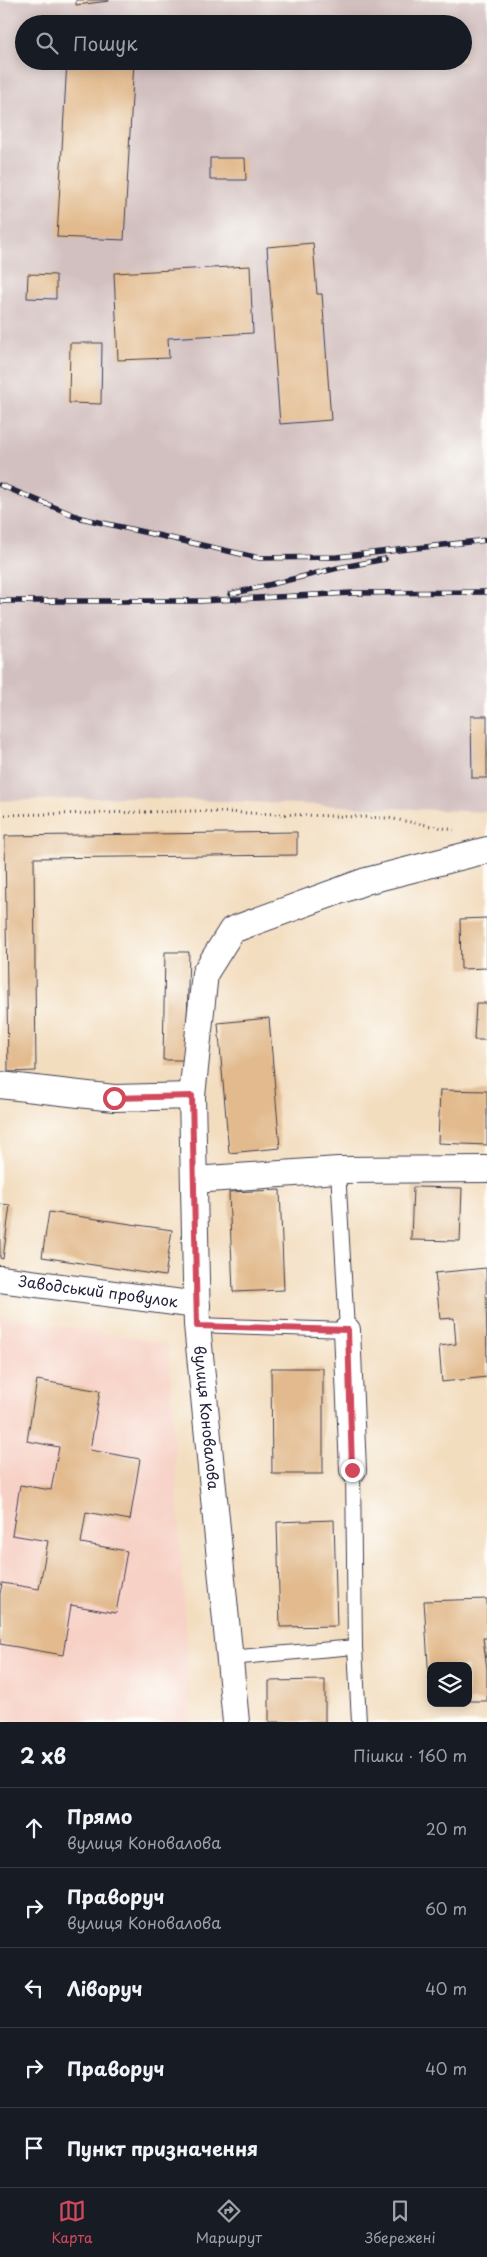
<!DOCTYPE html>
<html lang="uk">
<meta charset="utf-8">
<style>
:root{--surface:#171b24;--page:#20242c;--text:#f1f3f6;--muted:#9ea1a6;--line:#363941;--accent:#d1495b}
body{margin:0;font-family:"Playpen Sans",sans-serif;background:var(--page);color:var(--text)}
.controls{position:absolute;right:15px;bottom:15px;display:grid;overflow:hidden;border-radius:10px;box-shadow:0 2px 12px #0003}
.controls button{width:45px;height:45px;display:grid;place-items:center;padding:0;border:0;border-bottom:1px solid var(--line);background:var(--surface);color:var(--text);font:25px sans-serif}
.stop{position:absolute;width:15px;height:15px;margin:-11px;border:4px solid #d1495b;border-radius:50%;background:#fff}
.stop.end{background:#d1495b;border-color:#fff;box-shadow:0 1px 5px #0008}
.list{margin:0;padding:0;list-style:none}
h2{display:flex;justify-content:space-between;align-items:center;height:65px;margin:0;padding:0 20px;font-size:21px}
h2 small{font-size:16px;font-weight:400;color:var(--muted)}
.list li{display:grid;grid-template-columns:32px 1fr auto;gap:15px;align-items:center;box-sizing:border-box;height:80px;padding:0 20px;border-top:1px solid var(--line)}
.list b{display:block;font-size:19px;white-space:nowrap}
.list p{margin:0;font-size:16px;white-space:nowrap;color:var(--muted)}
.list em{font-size:16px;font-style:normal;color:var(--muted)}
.icon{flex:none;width:28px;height:28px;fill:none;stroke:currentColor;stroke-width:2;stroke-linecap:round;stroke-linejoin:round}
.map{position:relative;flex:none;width:487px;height:1722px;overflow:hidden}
.search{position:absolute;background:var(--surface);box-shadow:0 2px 12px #0003;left:15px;right:15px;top:15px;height:55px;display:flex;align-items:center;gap:12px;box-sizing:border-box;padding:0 18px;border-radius:28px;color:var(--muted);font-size:19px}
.sheet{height:465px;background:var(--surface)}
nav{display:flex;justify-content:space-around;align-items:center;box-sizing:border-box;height:70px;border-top:1px solid var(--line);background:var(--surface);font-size:14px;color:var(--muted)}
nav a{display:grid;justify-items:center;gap:2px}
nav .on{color:var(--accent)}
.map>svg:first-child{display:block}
</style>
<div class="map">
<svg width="487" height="1722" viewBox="0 0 487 1722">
<rect width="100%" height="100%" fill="#fdfcf7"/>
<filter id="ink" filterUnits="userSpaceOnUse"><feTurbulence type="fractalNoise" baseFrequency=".02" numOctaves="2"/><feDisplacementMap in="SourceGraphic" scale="10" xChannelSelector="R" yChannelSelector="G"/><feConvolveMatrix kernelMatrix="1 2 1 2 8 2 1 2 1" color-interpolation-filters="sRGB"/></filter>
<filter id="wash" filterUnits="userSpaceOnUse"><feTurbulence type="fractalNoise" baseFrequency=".0096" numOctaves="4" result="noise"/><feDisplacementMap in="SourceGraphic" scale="20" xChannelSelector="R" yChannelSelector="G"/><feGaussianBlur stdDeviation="1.12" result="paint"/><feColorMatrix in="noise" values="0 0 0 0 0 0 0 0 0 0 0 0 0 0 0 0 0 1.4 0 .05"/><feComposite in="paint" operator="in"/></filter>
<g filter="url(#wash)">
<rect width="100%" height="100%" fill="#f3ddbf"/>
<path fill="#f7d1c6" d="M0 1316 168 1344 191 1722H0Z"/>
<path fill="#d2bfbf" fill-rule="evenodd" d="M0 0H487V812L125 797 0 801ZM24 24H463V61H24Z"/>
<g id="blocks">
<g fill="#e2ba8d">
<path d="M76 0H109V1L76 5Z"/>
<path d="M67 61H134L124 240 57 237Z"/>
<path d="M210 158H245L246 180H210Z"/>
<path d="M313 243 317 294H322L331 420 280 424 267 247Z"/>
<path d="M250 266 253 333 168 338 169 358 118 360 114 273Z"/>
<path d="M28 274 56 275V299L27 298Z"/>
<path d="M70 343H102L101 404 69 403Z"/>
<path d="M471 716H487V778H472Z"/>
<path d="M297 832V855L34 858 36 1071 8 1072 5 836Z"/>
<path d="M487 918V968L461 969 460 919Z"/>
<path d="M165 952H189L186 1060H163Z"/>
<path d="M476 1003H487V1040H474Z"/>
<path d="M269 1018 280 1148 229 1153 218 1023Z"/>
<path d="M440 1090 487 1091V1145L438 1143Z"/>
<path d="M413 1187 462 1188 460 1241 411 1240Z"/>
<path d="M280 1190 284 1290 233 1292 229 1192Z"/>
<path d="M0 1204 10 1205 3 1259 0 1258Z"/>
<path d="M49 1212 172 1230 165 1276 42 1257Z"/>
<path d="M486 1268 487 1377 442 1382 439 1346 456 1344 454 1318 440 1319 435 1273Z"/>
<path d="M271 1368H323V1474H272Z"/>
<path d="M37 1380 100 1391 90 1450 140 1459 130 1520 86 1512 81 1543 127 1551 116 1613 71 1605 63 1655 0 1644V1594L2 1583 39 1589 48 1541 12 1535 20 1485 51 1490 59 1447 27 1441Z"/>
<path d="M334 1520 337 1626 280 1627 277 1522Z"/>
<path d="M487 1599V1638H483L487 1669V1701H468V1666H431L429 1680 424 1601Z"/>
<path d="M325 1680V1722H269V1681Z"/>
</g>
</g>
</g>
<g filter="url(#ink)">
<use href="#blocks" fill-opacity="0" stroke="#413e4f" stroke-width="1"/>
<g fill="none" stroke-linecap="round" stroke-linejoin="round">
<g stroke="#413e4f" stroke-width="16">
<g id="lane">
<path d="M197 1325 347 1330 338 1170"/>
<path d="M353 1470 355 1647"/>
<path d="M229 1658 355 1647 359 1722"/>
</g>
</g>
<g stroke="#413e4f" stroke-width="28">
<g id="street">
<path id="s1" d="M0 1085 114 1098 192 1096 197 1325 236 1722"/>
<path d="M192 1096 205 973 232 930 366 881 487 850"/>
<path d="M194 1180 338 1170 487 1169"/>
<path id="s2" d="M0 1279 197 1305"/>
<path d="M347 1330 353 1470"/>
</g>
</g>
<path stroke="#413e4f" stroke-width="3" stroke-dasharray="1 4" stroke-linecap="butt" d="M0 815 193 811 388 818 454 830"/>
<use href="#lane" stroke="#fff" stroke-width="14"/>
<use href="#street" stroke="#fff" stroke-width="26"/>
<g stroke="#22223b" stroke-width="5.5">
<g id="rail">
<path d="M0 485 81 518 259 558 337 557 487 540"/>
<path d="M231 594 338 568 385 559"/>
<path d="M0 601H200L352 593 487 592"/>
</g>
</g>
<use href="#rail" stroke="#fdfcf7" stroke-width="4" stroke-dasharray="11" stroke-linecap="butt"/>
</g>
</g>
<g fill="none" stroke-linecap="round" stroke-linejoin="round" filter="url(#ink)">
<path stroke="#d1495b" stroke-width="6" d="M114 1098 192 1096 197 1326 348 1330 352 1470"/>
</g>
<g text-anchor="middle" stroke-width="4" stroke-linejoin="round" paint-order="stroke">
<g font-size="15" fill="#22223b" stroke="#fdfcf7">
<text dy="5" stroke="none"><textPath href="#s2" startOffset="99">Заводський провулок</textPath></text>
<text dy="5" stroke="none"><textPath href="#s1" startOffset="515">вулиця Коновалова</textPath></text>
</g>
</g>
</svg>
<div class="controls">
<button><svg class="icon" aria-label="layers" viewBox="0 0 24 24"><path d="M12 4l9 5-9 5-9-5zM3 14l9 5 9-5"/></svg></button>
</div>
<div class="stop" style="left:114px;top:1098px"></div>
<div class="stop end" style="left:352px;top:1470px"></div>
<div class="search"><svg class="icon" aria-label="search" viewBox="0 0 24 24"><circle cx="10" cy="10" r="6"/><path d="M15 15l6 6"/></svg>Пошук</div>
</div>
<section class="sheet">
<h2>2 хв<small>Пішки · 160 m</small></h2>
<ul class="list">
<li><svg class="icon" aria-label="ahead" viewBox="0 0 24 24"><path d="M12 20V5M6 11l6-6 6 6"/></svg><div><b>Прямо</b><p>вулиця Коновалова</p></div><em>20 m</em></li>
<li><svg class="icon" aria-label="right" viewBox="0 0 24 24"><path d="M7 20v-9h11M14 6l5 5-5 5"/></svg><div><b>Праворуч</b><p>вулиця Коновалова</p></div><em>60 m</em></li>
<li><svg class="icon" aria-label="left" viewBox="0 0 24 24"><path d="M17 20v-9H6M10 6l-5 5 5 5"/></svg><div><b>Ліворуч</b></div><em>40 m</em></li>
<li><svg class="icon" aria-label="right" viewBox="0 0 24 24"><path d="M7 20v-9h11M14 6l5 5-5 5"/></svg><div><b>Праворуч</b></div><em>40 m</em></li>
<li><svg class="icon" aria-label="arrive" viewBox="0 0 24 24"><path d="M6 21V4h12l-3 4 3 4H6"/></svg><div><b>Пункт призначення</b></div></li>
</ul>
</section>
<nav>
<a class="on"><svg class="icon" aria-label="map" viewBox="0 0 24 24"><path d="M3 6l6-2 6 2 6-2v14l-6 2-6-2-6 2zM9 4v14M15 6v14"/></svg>Карта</a>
<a><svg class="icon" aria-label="directions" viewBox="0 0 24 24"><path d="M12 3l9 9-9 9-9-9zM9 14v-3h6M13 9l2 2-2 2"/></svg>Маршрут</a>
<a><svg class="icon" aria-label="saved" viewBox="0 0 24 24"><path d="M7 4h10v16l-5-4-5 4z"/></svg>Збережені</a>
</nav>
